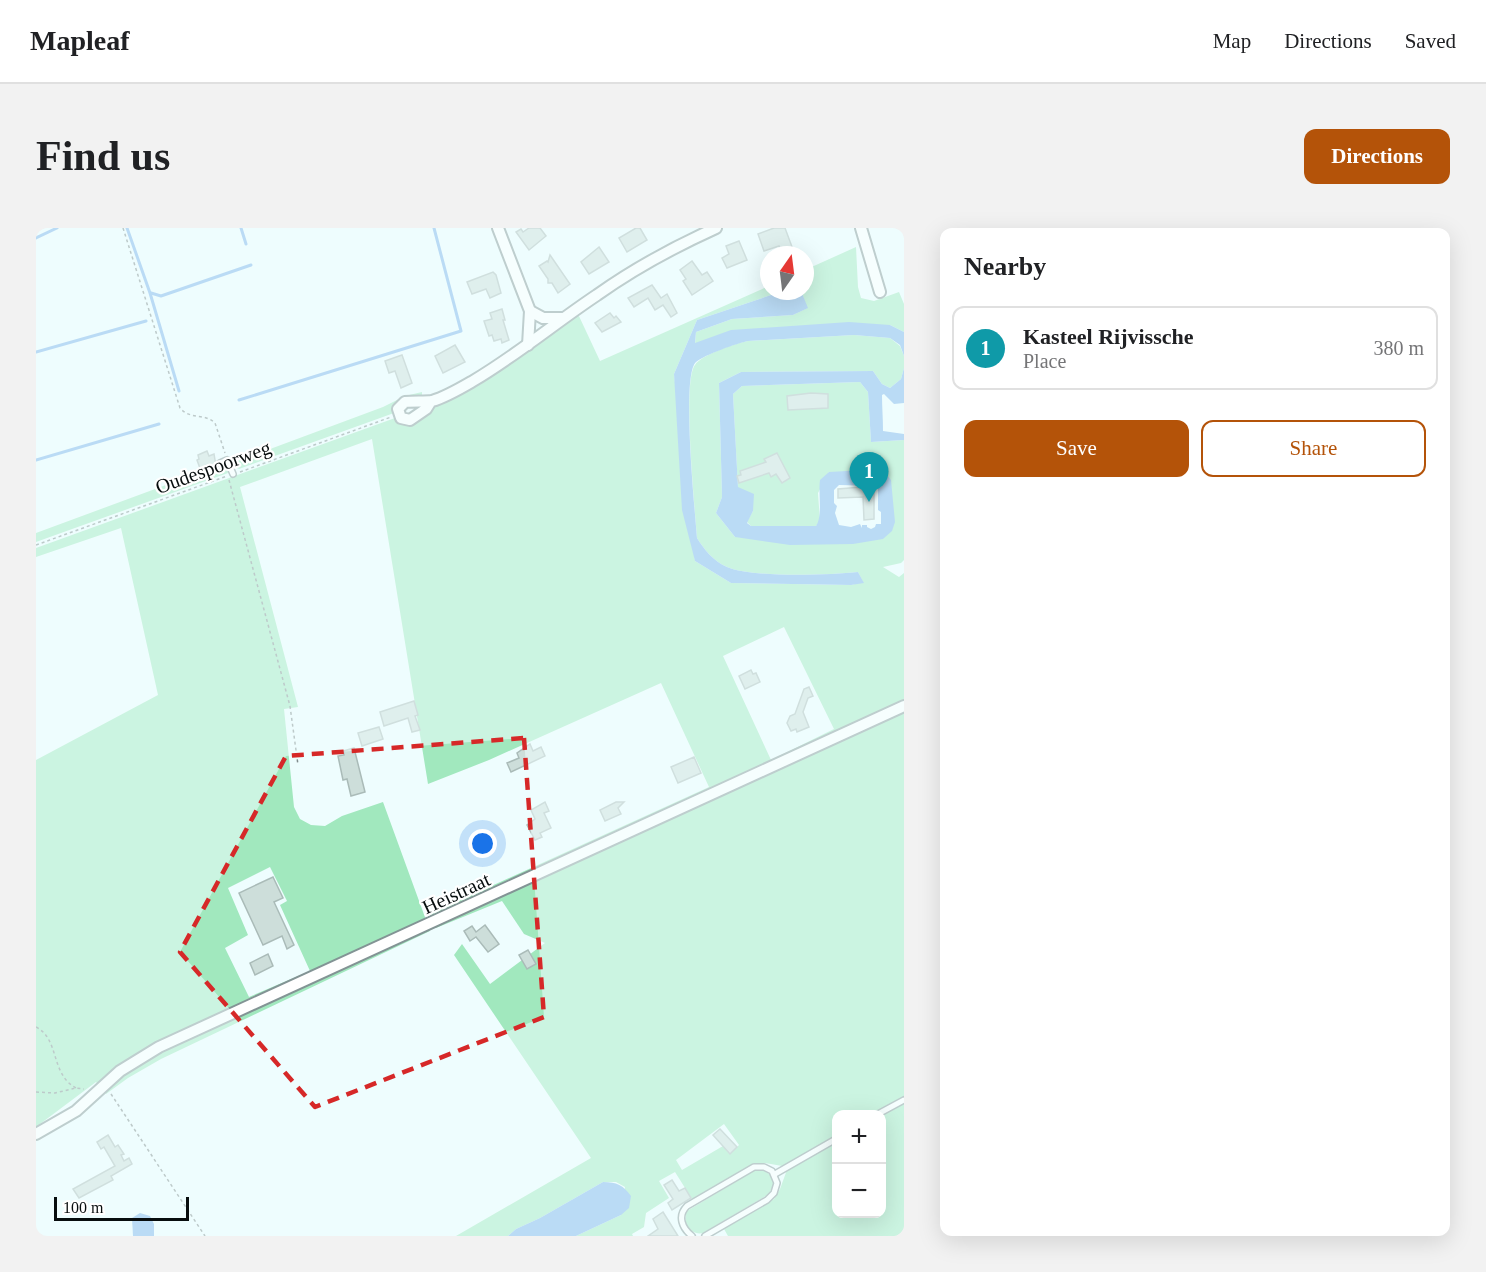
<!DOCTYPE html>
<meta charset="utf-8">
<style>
:root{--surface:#fff;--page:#f2f2f2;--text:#202124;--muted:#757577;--line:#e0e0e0;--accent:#b45309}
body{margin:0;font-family:"Times New Roman",serif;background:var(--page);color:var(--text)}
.controls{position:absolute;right:18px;bottom:18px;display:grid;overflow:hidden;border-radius:12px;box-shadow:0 6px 24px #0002}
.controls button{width:54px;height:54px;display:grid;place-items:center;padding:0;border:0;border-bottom:2px solid var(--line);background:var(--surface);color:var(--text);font:30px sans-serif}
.compass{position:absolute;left:724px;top:18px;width:54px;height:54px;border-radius:50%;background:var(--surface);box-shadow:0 6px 24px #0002;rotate:14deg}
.scale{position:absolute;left:18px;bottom:15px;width:135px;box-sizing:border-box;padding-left:6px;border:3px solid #070d0e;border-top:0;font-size:16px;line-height:21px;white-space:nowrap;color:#070d0e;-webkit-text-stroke:4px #fff;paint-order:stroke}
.you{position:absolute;left:447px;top:616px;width:21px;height:21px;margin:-15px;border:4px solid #fff;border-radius:50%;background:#1a73e8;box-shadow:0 0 0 9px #1a73e833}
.badge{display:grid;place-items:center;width:39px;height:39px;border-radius:50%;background:var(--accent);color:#fff;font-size:20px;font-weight:700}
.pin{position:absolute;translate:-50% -50px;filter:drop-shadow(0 2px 3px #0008)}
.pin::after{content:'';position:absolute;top:32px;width:21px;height:18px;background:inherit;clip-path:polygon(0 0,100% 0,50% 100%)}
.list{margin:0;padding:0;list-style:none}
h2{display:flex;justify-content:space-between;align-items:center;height:78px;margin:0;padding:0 24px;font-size:26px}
h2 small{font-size:20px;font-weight:400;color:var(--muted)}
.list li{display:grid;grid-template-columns:39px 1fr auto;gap:18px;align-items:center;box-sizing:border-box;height:84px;margin:0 12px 12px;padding:0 12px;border:2px solid var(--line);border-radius:12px}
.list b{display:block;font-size:22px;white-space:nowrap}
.list p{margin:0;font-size:20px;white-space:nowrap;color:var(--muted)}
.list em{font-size:20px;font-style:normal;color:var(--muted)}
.actions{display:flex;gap:12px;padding:18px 24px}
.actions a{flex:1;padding:14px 0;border:2px solid var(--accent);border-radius:12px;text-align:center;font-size:21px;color:var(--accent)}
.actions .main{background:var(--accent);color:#fff}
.map{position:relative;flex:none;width:868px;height:1008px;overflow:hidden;border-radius:12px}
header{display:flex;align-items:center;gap:36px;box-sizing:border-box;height:84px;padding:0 30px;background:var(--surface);border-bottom:2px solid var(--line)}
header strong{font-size:28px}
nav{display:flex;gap:33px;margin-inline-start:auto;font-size:21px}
.intro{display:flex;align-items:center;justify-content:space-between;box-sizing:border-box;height:144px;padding:0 36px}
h1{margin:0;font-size:42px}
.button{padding:15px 27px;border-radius:12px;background:var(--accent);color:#fff;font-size:21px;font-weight:700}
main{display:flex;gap:36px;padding:0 36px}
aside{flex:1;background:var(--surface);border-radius:12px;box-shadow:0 6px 24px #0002}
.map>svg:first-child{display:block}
</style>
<header>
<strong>Mapleaf</strong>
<nav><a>Map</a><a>Directions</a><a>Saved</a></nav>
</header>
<div class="intro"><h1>Find us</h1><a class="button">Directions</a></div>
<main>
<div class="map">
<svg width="868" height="1008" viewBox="0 0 868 1008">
<rect width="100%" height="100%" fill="#eefdfe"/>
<g fill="#a1e8be" fill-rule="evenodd">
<path d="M820 19 822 59 825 70 838 73 863 64 868 76V104L854 97 659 116 660 104 696 91 757 87 771 80 765 63H769V42Z"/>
<path d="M733 58V63H747L661 92 638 146 659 333 695 355 815 357 827 354 822 344C792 347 717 350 691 339 677 333 668 321 661 310 659 282 646 153 659 137 665 127 700 115 712 113L818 107 854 110 864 118 868 128V140L865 151 854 160 846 156 837 143 705 144 683 155 686 269 680 285 699 309 847 311 855 252 793 244 782 265 784 293 780 298H715L711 294 717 283 702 260 697 166 706 158 824 154 832 164 835 214 868 212V332L865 335 847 339 863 349 868 345V1008H692L688 1001 738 971 744 961 752 939 729 935 717 936 656 971 639 944 623 953 633 970 610 985 608 999 596 1006 597 1008H540L585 987 589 959 580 954H567L504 990 480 1001 472 1008H420L555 930 418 727 426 716 454 756 509 715 488 706 466 673 400 700 394 686 673 559 625 455 453 532 392 556 336 211 204 259 262 479 248 481 258 579 264 591 275 597 289 598 306 588 347 574 394 703 125 831 92 850 70 866 60 854 0 899V532L122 467 85 300 0 329V320L359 190 364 194 386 189 399 179 445 156 542 86 564 133ZM748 399 798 501 735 532 687 428ZM234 639 251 673 244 677 274 743 213 769 189 720 212 707 192 660ZM800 886H846V986H800ZM688 896 703 917 694 926 687 918 646 942 640 932Z"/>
<path d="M386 164V168L366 171 358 185 203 241 197 238 195 230 199 234 347 179 369 168Z"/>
<path d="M190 238 192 245 0 314V305L157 247H163Z"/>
<path d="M719 942H727L736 948 738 955 733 966 667 1005C654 1008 646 995 651 983Z"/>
</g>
<g fill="#7bb2ea" fill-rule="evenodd">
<path d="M747 63H765L772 80 757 87 696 91 660 104 659 115 695 102 813 94 854 97 868 104V128L864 117 854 110 818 107 712 113C702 115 668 127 660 134 645 147 659 283 661 310 668 321 677 333 691 339 717 350 792 347 822 344L828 355 815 357 695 355 659 333 646 282 638 146 661 92Z"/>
<path d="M868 140V175L858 176 848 166 846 167C846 179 847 190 847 203L868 206V212L835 214 832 164 824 154 706 158 697 166 702 259 718 266 717 283 711 295 715 298H780C787 288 782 265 784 252L793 244 846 241 855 252 859 294 856 303 847 311 817 316 754 317 699 309 680 285 686 269 683 155 705 144 837 143 846 156 854 160 865 151ZM803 257 842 258V282L845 284V296H840L839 299 835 301 831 299V297H826V300L824 296 815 299 803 297 799 285 801 278 798 275V262Z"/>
<path d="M567 954C581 954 587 957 595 968L593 980 585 987 540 1008H472L480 1001 504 990Z"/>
<path d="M104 985 114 988 118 996V1008H97L96 990Z"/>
</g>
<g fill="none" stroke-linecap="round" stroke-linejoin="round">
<g stroke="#7bb2ea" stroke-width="3">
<path d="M91 0 114 65 143 163"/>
<path d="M205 0 210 16"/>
<path d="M0 10 21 0"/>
<path d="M115 65 125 68 215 37"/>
<path d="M0 124 110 93"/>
<path d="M203 172 425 103 398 0"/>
<path d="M0 232 123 196"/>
</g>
</g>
<g fill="#cddeda" stroke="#aabbb8" stroke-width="1.5">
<path d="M493 0H504L510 8 493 22 480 4 485 1 487 4Z"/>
<path d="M600 0H604L611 12 591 24 583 10Z"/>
<path d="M738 0H749L759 27H746L743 18 728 23 722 6Z"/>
<path d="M703 13 711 32 691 40 686 30 693 26 690 18Z"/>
<path d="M563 19 573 34 553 46 545 34Z"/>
<path d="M514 27 534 56 522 65 516 55H512V51L503 38 511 33 512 34Z"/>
<path d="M656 33 666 47 671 44 677 53 656 67 647 53 650 51 644 42Z"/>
<path d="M457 44 460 47 465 65 454 70 450 61 436 66 431 54Z"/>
<path d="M616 57 625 70 631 66 641 85 635 89 627 77 619 82 612 70 598 79 592 70Z"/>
<path d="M466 81 469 92H467L473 112 466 115 465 111 458 113 456 107 453 108 448 93 456 91 454 85Z"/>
<path d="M574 85 578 90 580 88 585 94 566 104 559 95Z"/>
<path d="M419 117 429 134 407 145 399 128Z"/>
<path d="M366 127 376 155 365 160 359 143 353 145 349 133Z"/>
<path d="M775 165 792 166V180L752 182 751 168Z"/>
<path d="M171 223 173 228 178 226 180 238 165 243 161 232 163 231 162 227Z"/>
<path d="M741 225 754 250 746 255 740 246 735 249 733 245 703 255 701 248 705 247 704 243 730 234 728 231Z"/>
<path d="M838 258V291L828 292 827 269 802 270V261Z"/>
<path d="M715 442 717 446 720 445 724 454 709 461 703 448Z"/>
<path d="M773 459 777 468 772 470 767 484 773 499 761 504 760 501 755 503 751 495 754 488 759 486 768 461Z"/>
<path d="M378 473 382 487 379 488 384 502 376 504 372 490 348 498 344 484Z"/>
<path d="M343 499 347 511 326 518 322 505Z"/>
<path d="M494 516 497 523 505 519 509 528 475 544 471 535 483 530 481 525Z"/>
<path d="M318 520 329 564 315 568 311 551 307 552 302 528 308 527 307 523Z"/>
<path d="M658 529 665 545 642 555 635 539Z"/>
<path d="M509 574 513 583 508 585 515 600 504 605 506 609 499 612 491 597 499 591 495 582Z"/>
<path d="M580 574H588L582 580 585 586 569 593 564 582Z"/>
<path d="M237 649 247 670 238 674 258 717 251 721 246 708 227 717 203 665Z"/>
<path d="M449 697 463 716 452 724 440 709 434 713 428 703 436 698 440 704Z"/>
<path d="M492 722 500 736 491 741 483 727Z"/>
<path d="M232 726 237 738 219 747 214 735Z"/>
<path d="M684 901 701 919 694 926 677 907Z"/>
<path d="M72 907 79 919 82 917 88 926 85 927 88 933 93 930 96 936 75 948 77 952 43 970 37 961 79 938 68 919 65 921 61 914Z"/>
<path d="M636 952 643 963 649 960 655 970 636 982 632 975 637 971 628 957Z"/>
<path d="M627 984 642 1008H612L622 1001 617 991Z"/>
</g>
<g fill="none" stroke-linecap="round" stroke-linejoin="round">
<g stroke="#839495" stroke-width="8">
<g id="lane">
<path d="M184 235 191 232 197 246"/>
<path d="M842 886 868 872"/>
<path d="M739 946 800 911"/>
<path d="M656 1008C646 1000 641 988 651 978L718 939H728L736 943 741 955 738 965 731 972 669 1008"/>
</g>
</g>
<g stroke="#839495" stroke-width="14">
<g id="street">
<path d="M462 0 494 83 492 117"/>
<path d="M825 0 844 64"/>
<path d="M494 83 507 90H527"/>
<path d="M395 173 390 181 374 192 365 190 362 181 369 174C378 173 388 174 396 173 410 169 425 160 437 153 481 127 519 95 561 67 599 40 638 19 680 0"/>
<path d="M0 906 40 883 84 843 123 819 868 478"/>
</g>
</g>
<g stroke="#818c8d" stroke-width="1.5" stroke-dasharray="3 3" stroke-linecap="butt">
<path d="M87 0 144 180C154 192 169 185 179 195L189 225"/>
<path d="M204 244 355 189"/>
<path d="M193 252 254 478 262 537"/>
<path d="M0 317 191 248"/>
<path d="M0 799C24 811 14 846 40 860"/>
<path d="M0 864 19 865 40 860 48 861"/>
<path d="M75 866 169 1008"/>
</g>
<use href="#lane" stroke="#fff" stroke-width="5"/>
<use href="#street" stroke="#fff" stroke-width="10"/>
</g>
<path d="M0 0H868V1008H0ZM488 510 508 789 279 879 144 724 250 528Z" fill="#eefdfe" fill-opacity=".55" fill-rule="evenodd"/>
<path fill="none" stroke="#d62828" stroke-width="4.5" stroke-dasharray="12 8" stroke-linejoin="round" d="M488 510 508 789 279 879 144 724 250 528Z"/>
<g text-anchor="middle" stroke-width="4.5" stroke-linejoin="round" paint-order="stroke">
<g font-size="20" fill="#070d0e" stroke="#fff">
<text transform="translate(177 239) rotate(-20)" y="7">Oudespoorweg</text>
<text transform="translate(420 665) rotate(-25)" y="7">Heistraat</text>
</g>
</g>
</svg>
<div class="controls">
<button>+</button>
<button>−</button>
</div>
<svg class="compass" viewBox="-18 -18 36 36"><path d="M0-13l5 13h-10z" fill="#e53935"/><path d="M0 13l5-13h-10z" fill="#757577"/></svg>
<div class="scale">100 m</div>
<div class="you"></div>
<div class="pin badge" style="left:833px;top:274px;background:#0f9aa8">1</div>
</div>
<aside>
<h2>Nearby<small></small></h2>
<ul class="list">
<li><span class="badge" style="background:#0f9aa8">1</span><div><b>Kasteel Rijvissche</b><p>Place</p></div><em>380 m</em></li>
</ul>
<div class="actions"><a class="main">Save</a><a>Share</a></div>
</aside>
</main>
